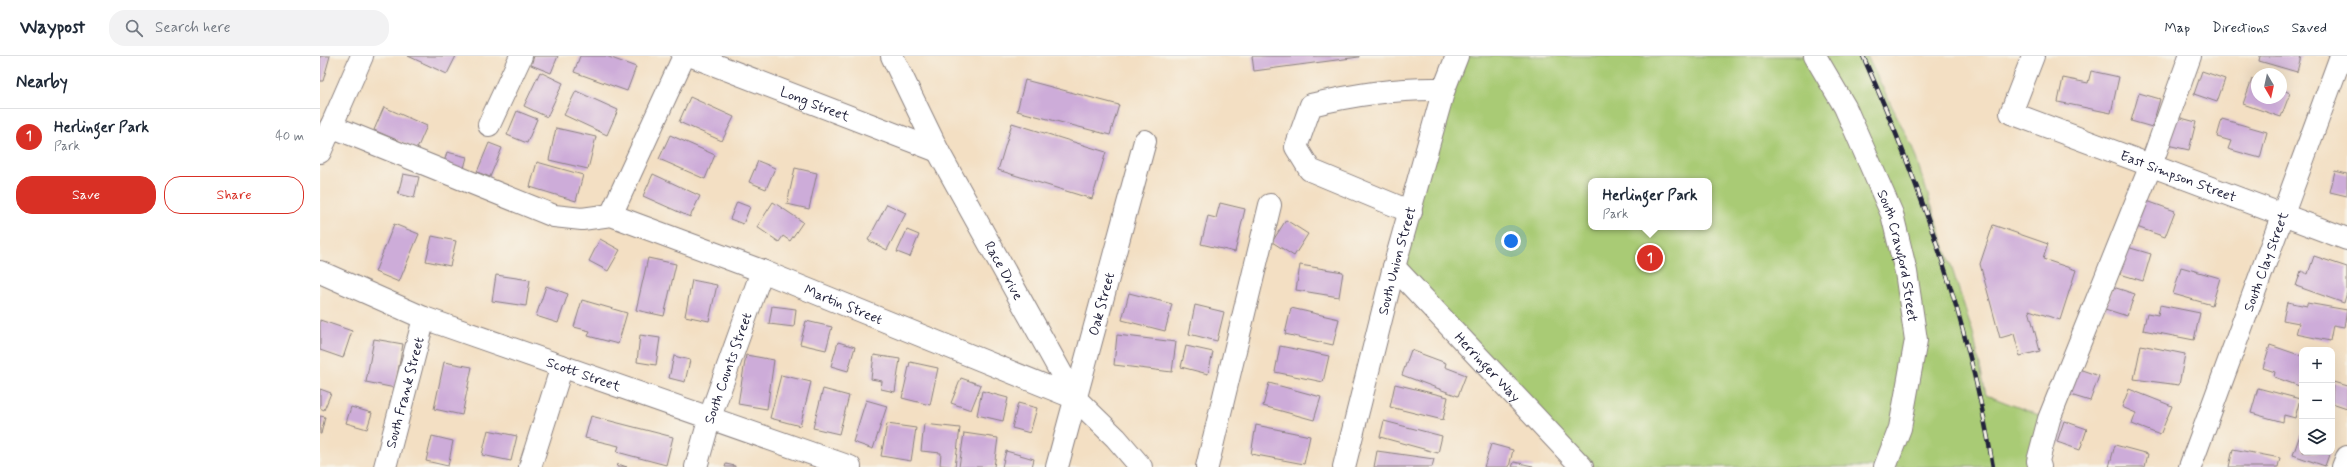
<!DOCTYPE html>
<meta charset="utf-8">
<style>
:root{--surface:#fff;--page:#f2f2f3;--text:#1f2937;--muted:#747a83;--line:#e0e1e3;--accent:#d93025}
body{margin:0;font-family:Mynerve,sans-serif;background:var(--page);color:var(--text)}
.controls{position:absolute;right:12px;bottom:12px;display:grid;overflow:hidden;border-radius:8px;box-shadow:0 4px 16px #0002}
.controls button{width:36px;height:36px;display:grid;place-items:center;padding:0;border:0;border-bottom:1px solid var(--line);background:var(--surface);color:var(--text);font:20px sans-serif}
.compass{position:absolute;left:1931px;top:12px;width:36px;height:36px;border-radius:50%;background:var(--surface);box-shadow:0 4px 16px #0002;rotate:171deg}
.you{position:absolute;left:1191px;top:185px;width:14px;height:14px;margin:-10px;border:3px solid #fff;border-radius:50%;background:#1a73e8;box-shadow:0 0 0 6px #1a73e833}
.badge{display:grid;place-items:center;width:26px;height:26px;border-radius:50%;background:var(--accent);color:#fff;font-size:13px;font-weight:700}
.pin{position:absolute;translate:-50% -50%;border:2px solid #fff;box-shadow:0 1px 4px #0006}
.popup{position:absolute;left:1268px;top:122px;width:124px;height:52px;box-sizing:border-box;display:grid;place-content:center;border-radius:8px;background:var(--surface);filter:drop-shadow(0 1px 3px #0005);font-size:13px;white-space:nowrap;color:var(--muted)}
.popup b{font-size:15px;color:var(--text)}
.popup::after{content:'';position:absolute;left:50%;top:100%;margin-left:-8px;border:8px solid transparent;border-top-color:var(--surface)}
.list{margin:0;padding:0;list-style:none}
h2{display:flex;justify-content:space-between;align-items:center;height:52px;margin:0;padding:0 16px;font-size:17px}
h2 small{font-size:13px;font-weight:400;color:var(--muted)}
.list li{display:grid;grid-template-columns:26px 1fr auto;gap:12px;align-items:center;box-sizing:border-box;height:56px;padding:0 16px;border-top:1px solid var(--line)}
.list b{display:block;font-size:15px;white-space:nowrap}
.list p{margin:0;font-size:13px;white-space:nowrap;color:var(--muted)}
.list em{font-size:13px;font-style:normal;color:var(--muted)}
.actions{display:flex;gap:8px;padding:12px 16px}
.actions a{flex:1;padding:9px 0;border:1px solid var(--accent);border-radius:16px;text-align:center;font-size:14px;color:var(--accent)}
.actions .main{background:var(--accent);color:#fff}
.icon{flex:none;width:22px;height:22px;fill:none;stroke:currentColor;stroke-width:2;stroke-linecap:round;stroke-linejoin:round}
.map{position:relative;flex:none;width:2027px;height:411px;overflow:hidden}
header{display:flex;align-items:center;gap:24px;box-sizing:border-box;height:56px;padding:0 20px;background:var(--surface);border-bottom:1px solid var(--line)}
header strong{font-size:19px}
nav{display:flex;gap:22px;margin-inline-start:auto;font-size:14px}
.search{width:280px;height:36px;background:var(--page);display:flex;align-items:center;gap:10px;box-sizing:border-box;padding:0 14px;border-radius:16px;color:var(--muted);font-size:15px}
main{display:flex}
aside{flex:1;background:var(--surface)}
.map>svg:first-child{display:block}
</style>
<header>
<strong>Waypost</strong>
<div class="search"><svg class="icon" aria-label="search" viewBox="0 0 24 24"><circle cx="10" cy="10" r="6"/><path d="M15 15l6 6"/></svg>Search here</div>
<nav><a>Map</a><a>Directions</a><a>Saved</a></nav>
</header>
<main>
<aside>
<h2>Nearby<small></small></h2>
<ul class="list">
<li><span class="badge">1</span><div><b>Herlinger Park</b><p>Park</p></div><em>40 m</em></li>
</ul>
<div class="actions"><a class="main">Save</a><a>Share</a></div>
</aside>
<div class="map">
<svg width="2027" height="411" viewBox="0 0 2027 411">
<rect width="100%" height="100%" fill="#f7f3e8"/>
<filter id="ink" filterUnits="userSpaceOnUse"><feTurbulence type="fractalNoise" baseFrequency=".025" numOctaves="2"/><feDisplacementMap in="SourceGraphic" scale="8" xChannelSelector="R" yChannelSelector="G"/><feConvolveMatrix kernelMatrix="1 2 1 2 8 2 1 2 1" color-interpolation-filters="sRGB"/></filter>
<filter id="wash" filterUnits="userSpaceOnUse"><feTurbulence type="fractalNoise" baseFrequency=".012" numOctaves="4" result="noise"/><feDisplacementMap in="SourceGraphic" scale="16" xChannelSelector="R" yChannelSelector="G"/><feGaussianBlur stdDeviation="0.9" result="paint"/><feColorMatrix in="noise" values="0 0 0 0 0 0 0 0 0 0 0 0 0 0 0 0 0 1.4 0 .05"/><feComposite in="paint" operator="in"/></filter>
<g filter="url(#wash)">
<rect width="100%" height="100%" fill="#f3dfc3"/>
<path fill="#a9cb74" stroke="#667658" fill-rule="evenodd" d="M1137 0H1547L1593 93 1653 277 1666 339 1729 363 1720 411H1262L1074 211ZM1271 125H1389V171H1271Z"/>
<g id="blocks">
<g fill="#cdacd9">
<path d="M0 0H10L3 25H0Z"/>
<path d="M88 0H136L127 18Z"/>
<path d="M214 0H238L231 17 211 9Z"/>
<path d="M260 0H286L316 11 307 35 254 16Z"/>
<path d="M932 0H1039V1L934 15Z"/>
<path d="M1940 0H1981L1977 16 1939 5Z"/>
<path d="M1771 15 1799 21 1791 57 1738 46 1743 22 1768 27Z"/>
<path d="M1882 15 1905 23 1897 46 1874 38Z"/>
<path d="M220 16 243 27 227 61 204 50Z"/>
<path d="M1932 23 1937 25V42H1961V33L1970 37 1961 61 1923 48Z"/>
<path d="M705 24 799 49 790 79 697 55Z"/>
<path d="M256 35 298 54 287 79 244 59Z"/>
<path d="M1819 37 1840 43 1832 71 1811 65Z"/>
<path d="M370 41 414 61 402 85 359 66Z"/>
<path d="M64 51 107 70 97 93 54 74Z"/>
<path d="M197 55 217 63 207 87 187 79Z"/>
<path d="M1850 59 1876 66 1869 94 1843 88Z"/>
<path d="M1902 63 1947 76 1940 102 1908 93 1911 85 1897 81Z"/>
<path d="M692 67 786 96 772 143 678 114Z"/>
<path d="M236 72 276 81 268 113 229 104Z"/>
<path d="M350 79 395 99 385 123 339 103Z"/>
<path d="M169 87 182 92 170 121 157 116Z"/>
<path d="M127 96 147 101 143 116 123 110Z"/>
<path d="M438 105 455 112 446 133 429 126Z"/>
<path d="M217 106 263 119 256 145 210 131Z"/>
<path d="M475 112 497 117 489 153 467 148Z"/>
<path d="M2015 115 2027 118V140L2010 136Z"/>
<path d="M83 118 99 121 94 142 78 138Z"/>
<path d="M333 118 380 140 370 161 323 140Z"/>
<path d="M1824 144 1855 155 1845 181 1814 170Z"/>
<path d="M417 146 430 151 423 168 410 163Z"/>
<path d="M453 146 483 166 470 185 463 180 459 186 437 171Z"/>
<path d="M900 147 925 153 915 196 881 188 888 160 896 162Z"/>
<path d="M567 148 586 157 567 194 548 184Z"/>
<path d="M966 164 988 178 974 200 952 186Z"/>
<path d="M74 168 99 178 79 226 55 216Z"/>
<path d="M1673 169 1728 188 1723 203 1756 214 1740 264 1709 254 1720 295 1700 300 1694 278 1680 282 1660 208Z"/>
<path d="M587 174 599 179 590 201 577 196Z"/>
<path d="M112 180 136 185 130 210 106 205Z"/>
<path d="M280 183 300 194 288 215 269 205Z"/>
<path d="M1807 191 1831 198 1823 225 1800 218Z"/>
<path d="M1994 200 2027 211V236L2024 247 1976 230 1981 215 1988 218Z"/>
<path d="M328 202 356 208 344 260 316 254Z"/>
<path d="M980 209 1023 216 1019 241 976 234Z"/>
<path d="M1861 211 1900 222 1892 249 1853 238Z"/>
<path d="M176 219 210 224 206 250 172 245Z"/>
<path d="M372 224 397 229 389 265 365 260Z"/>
<path d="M226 230 248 238 238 267 216 260Z"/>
<path d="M1793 231 1815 238 1807 260 1785 253Z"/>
<path d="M809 237 852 248 845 275 802 264Z"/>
<path d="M262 244 307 257 298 288 268 280 270 275 254 271Z"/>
<path d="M1967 246 1987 250V247L2027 254 2024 271 2013 269 2010 285 1976 278 1979 267 1963 264Z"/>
<path d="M875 249 904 256 897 285 869 278Z"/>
<path d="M1840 249 1880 257 1874 284 1823 274 1827 257 1838 259Z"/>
<path d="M452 250 476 253 474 271 449 268Z"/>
<path d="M971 252 1019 263 1013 289 965 278Z"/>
<path d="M0 264 32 275 23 302 0 294Z"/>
<path d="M486 265 512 271 506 294 480 288Z"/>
<path d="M320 279 340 282 336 309 317 306Z"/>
<path d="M797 279 856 286 852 316 794 309Z"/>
<path d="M54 283 83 288 75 332 46 326Z"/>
<path d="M518 286 535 291 528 315 511 310Z"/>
<path d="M1821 289 1865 298 1859 329 1814 323Z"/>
<path d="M1950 289 1982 300V331L1954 321 1955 316 1943 312Z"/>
<path d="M866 290 893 296 888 318 861 311Z"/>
<path d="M960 290 1009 300 1003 326 955 316Z"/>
<path d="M1091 294 1126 307 1125 311 1146 319 1138 340 1082 319Z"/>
<path d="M426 299 454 304 447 353 418 348Z"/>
<path d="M554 299 580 303 575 336 561 333 562 325 551 323Z"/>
<path d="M354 300 370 304 365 326 349 322Z"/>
<path d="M124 306 152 311 142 359 114 353Z"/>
<path d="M590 306 618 312 610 349 582 342Z"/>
<path d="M1756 312 1779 320 1770 345 1747 338Z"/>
<path d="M461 319 491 326 480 370 450 362Z"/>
<path d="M641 322 661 329 651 354 631 347Z"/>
<path d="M2013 326 2027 330V352L2012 347Z"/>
<path d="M949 327 1001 341 994 364 943 350Z"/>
<path d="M1075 328 1128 341 1123 364 1070 351Z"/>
<path d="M1938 332 1980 343 1975 362 1964 359 1963 366 1931 357Z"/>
<path d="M0 333 11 337 4 354 0 352Z"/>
<path d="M503 333 529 340 519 378 493 372Z"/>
<path d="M1809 333 1852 350 1840 379 1812 368 1816 357 1802 351Z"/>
<path d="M662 335 688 342 683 365 657 359Z"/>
<path d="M546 344 567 350 553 393 533 386Z"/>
<path d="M698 347 717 352 710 377 692 372Z"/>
<path d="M31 351 52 357 47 373 26 367Z"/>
<path d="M0 360 5 361 1 378H0Z"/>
<path d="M271 360 353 381 346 409 297 396 299 390 265 382Z"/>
<path d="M1064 365 1122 380 1118 397 1060 381Z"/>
<path d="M1744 365 1767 373 1760 394 1737 386Z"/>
<path d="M567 368 596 372 591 405 561 400Z"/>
<path d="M604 368 640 372 635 411 620 409 621 397 601 395Z"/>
<path d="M936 369 990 380 984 408 931 398Z"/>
<path d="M168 374 197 380 191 405 162 399Z"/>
<path d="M1981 376 1982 396H2010L2005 410 1973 399Z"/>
<path d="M644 377 678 382 674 411H639Z"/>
<path d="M112 380 133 385 128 410 106 405Z"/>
<path d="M1171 388 1193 394 1189 411H1164Z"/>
<path d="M1795 389 1828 398 1825 411H1789Z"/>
<path d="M1913 393 1960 402 1958 411H1909Z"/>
<path d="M686 395 714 403 712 411H682Z"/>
<path d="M1057 395 1114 403 1112 411H1054Z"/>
<path d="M1194 406 1213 410V411H1192Z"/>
<path d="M298 408 307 411H297Z"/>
<path d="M406 408 415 410V411H405Z"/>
</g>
</g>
</g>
<g filter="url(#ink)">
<use href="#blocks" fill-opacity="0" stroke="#8a807f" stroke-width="1"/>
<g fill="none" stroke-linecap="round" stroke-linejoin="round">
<g stroke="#8a807f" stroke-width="24">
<g id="minor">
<path id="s1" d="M372 0 618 95"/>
<path id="s2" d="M572 0 618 95 755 342 796 382 821 411"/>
<path id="s3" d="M1495 0 1525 51 1572 158 1586 216 1596 284 1580 372 1565 411"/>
<path id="s4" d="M1713 0 1691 57 2027 183"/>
<path d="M169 69 201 0"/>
<path id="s5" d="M11 70 234 160 262 163 291 159 442 215 755 342"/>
<path d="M0 96 42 0"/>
<path d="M1091 156 990 114 976 91 991 49C1035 38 1079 32 1124 33"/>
<path d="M291 159 364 0"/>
<path id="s6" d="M1074 211 1262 411"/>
<path id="s7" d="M0 216 104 262 530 411"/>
<path id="s8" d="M65 411 104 262"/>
<path d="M210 411 242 310"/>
<path id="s9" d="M376 411 390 361 442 215"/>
<path id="s10" d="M737 411 825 85"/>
<path d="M887 411 950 149"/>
<path id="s11" d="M1024 411 1074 211 1124 33 1137 0"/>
<path d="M1720 411 1718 405 1729 363 1831 109 1870 0"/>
<path id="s12" d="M1870 411 2021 0"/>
<path d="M2023 411 2027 401"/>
</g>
</g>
<use href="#minor" stroke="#fff" stroke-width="22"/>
<g stroke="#22223b" stroke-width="4.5">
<path id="rail" d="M1543 0C1602 133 1649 267 1673 411"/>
</g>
<use href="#rail" stroke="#f7f3e8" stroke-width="3" stroke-dasharray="9" stroke-linecap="butt"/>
</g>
</g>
<g text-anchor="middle" stroke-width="3" stroke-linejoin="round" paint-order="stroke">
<g font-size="14" fill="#22223b" stroke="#f7f3e8">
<text dy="5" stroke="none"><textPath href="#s1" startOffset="132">Long Street</textPath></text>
<text dy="5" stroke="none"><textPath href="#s4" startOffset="240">East Simpson Street</textPath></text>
<text dy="5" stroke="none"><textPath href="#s3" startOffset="218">South Crawford Street</textPath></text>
<text dy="5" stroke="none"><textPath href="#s11" startOffset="213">South Union Street</textPath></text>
<text dy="5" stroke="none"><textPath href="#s12" startOffset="219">South Clay Street</textPath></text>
<text dy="5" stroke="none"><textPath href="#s2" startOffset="242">Race Drive</textPath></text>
<text dy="5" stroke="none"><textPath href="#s5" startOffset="547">Martin Street</textPath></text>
<text dy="5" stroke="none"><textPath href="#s10" startOffset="169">Oak Street</textPath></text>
<text dy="5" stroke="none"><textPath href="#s9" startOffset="104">South Counts Street</textPath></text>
<text dy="5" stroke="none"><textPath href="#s6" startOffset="137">Herringer Way</textPath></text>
<text dy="5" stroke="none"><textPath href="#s7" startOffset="283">Scott Street</textPath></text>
<text dy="5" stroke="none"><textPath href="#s8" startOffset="77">South Frank Street</textPath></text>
</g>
</g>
</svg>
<div class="controls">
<button>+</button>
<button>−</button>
<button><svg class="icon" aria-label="layers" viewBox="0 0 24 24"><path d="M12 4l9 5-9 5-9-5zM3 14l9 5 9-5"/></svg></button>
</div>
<svg class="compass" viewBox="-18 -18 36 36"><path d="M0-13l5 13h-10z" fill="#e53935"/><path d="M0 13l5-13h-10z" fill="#747a83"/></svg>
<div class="you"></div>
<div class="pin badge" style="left:1330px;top:202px">1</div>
<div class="popup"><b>Herlinger Park</b>Park</div>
</div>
</main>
